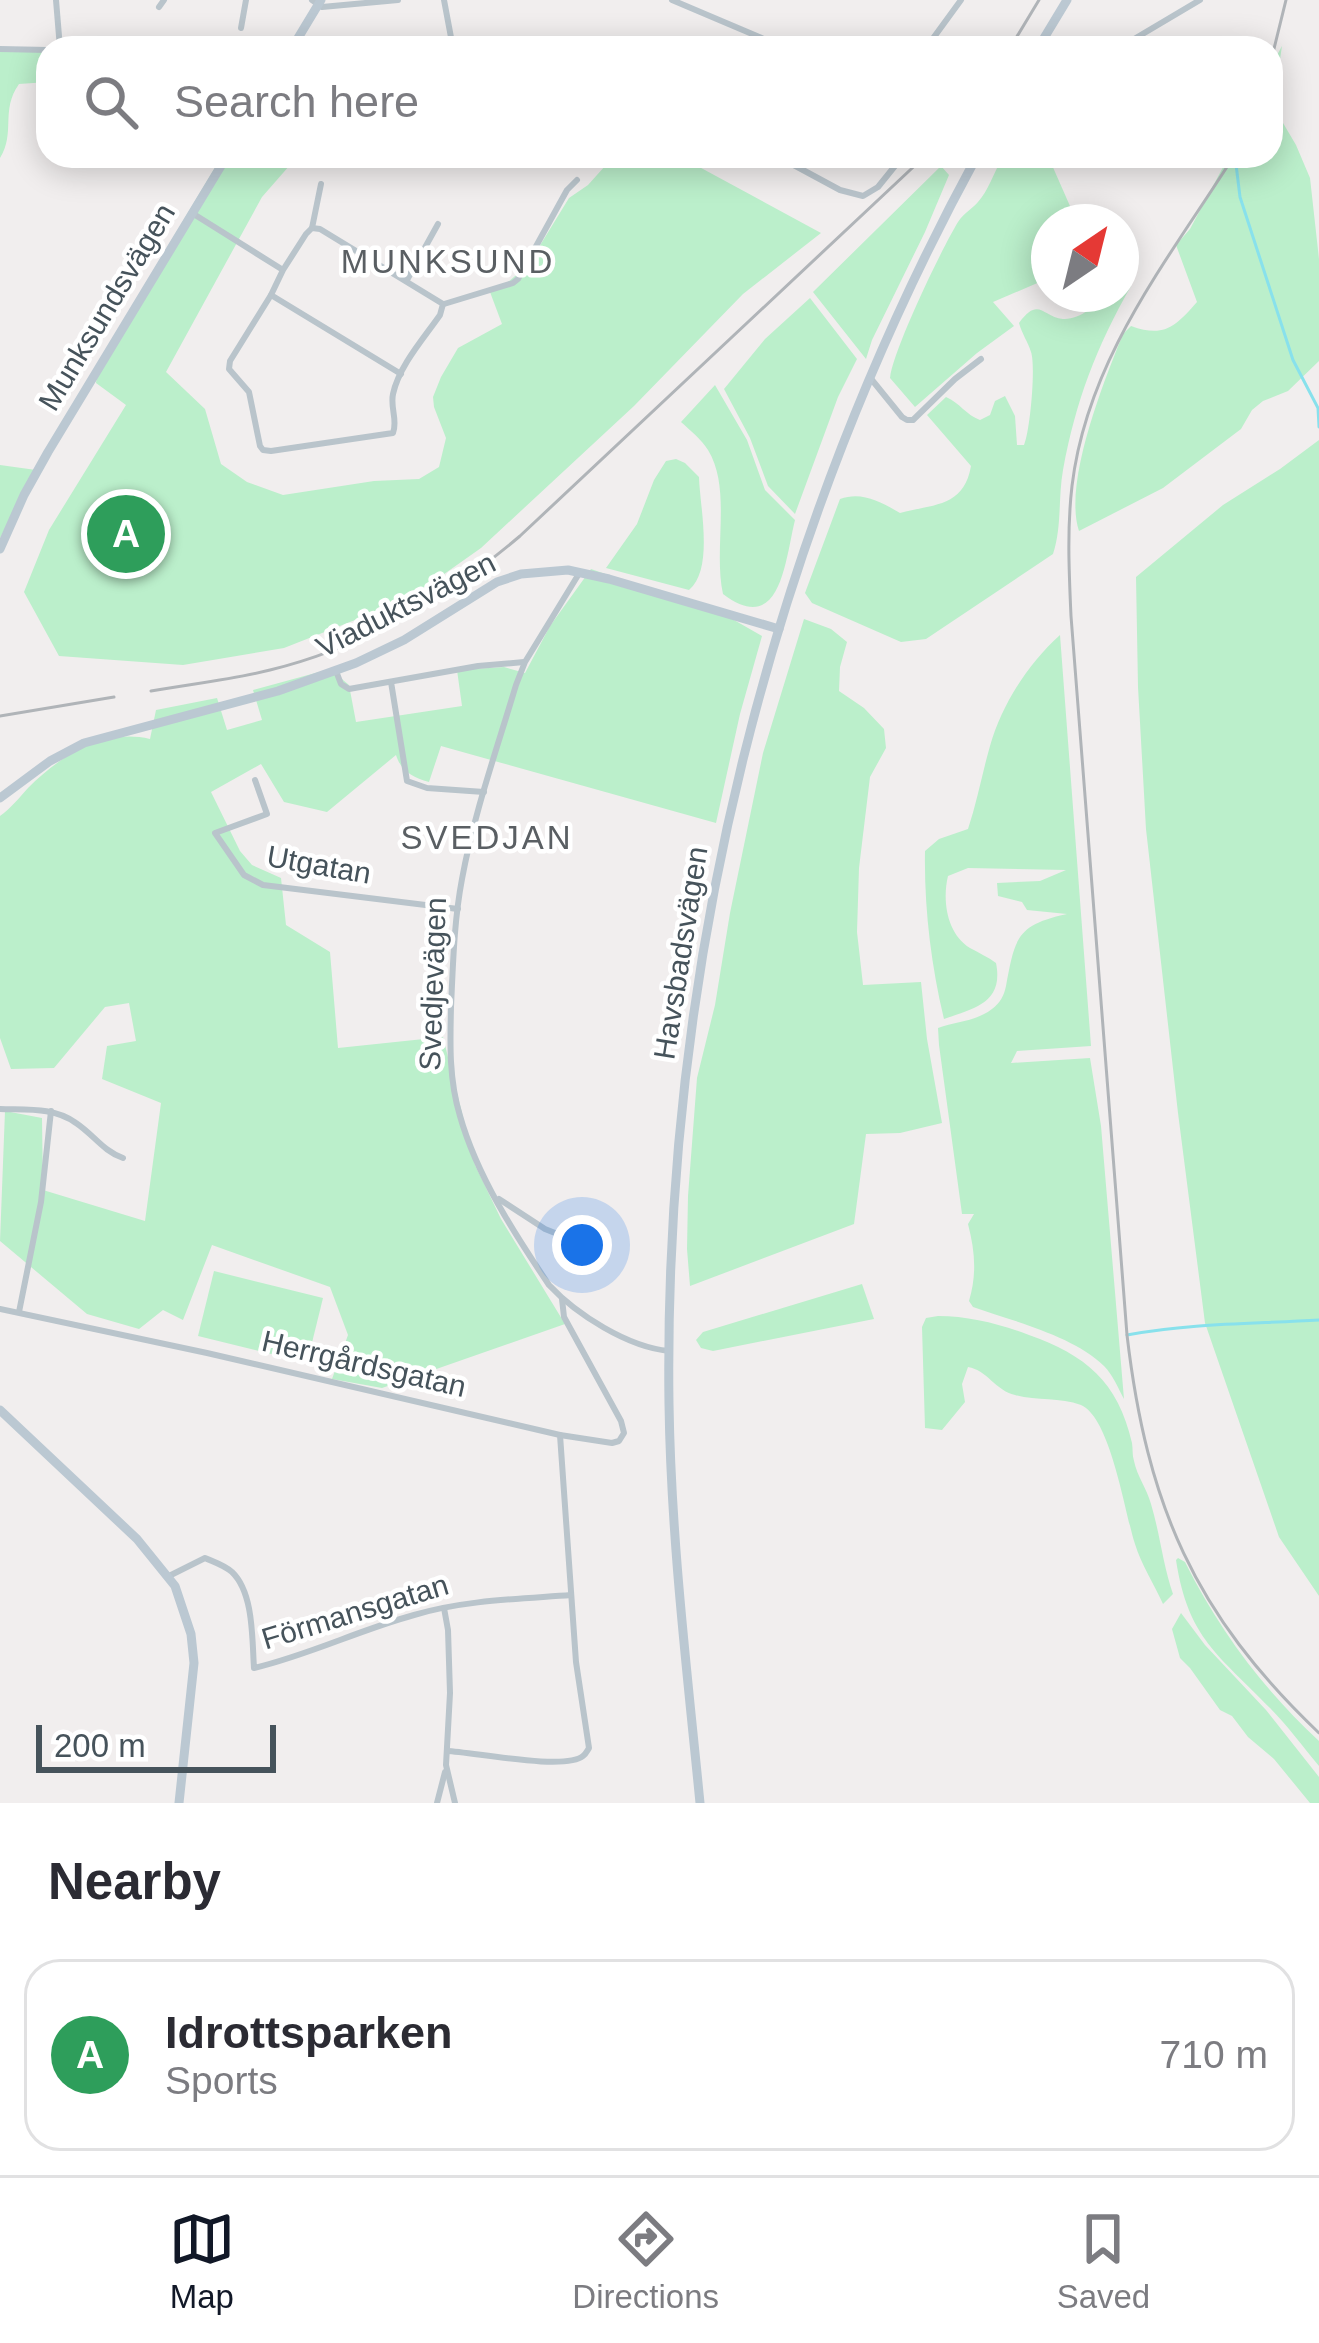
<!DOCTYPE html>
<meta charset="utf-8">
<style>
:root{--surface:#fff;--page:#f7f7f7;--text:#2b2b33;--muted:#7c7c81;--line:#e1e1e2;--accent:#111827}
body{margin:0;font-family:Arial,sans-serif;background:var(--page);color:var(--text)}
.compass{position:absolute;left:1031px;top:204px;width:108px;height:108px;border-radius:50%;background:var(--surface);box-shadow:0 6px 30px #0003;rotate:35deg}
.scale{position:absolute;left:36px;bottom:30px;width:240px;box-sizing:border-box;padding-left:12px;border:6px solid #46535b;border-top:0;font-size:33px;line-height:42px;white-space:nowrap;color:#46535b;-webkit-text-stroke:9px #fff;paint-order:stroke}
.you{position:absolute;left:582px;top:1245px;width:42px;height:42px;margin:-30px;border:9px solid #fff;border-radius:50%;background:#1a73e8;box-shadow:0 0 0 18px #1a73e833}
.badge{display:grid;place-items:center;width:78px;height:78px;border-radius:50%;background:var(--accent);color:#fff;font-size:39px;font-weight:700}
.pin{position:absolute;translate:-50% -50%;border:6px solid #fff;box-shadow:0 3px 12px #0006}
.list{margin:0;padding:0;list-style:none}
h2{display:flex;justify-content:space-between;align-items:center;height:156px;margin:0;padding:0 48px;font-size:51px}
h2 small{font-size:39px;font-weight:400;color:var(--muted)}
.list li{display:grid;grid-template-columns:78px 1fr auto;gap:36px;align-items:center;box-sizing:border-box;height:192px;margin:0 24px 24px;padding:0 24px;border:3px solid var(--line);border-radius:36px}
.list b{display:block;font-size:45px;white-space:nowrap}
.list p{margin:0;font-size:39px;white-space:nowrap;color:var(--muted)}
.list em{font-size:39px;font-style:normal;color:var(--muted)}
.icon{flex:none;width:66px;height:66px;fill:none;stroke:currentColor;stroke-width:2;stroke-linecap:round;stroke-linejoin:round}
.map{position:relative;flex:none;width:1319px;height:1803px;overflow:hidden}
.search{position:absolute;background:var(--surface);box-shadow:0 6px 30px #0003;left:36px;right:36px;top:36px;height:132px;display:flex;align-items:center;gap:30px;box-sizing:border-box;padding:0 42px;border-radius:36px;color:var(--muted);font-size:45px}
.sheet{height:372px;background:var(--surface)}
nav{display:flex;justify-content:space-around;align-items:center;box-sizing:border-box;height:168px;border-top:3px solid var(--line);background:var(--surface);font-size:33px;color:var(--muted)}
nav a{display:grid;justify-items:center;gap:6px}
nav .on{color:var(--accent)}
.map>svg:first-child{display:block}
</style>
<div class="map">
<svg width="1319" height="1803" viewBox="0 0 1319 1803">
<rect width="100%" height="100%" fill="#f1eeee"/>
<g fill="#bbefcb">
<path d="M1282 46 1273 106 1296 145 1310 178 1319 259V361L1288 391 1263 401 1252 410 1241 429 1163 488 1079 531C1063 483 1104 381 1123 334L1131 326C1164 338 1175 327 1197 302L1176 245 1190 229 1229 156H1271V66Z"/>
<path d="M0 47 48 51V82L19 84C0 111 16 132 0 158Z"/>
<path d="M222 156 297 157 262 197 166 372 205 409 221 464 247 482 283 495 374 481 419 479 439 467 446 438 434 407 433 397 441 377 458 348 502 324 490 292 502 287 528 265 569 198 588 185 614 156H679L821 233 743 294 634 406 481 548 430 584 383 609 284 648 183 665 59 656 24 592 49 530 126 405 96 383 99 361Z"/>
<path d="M1022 156H1048L1077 222H1049V278L993 302 1014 326 977 353 915 407 890 378C893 350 942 248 958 222 964 213 972 209 978 202 988 191 994 173 1001 160Z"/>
<path d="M941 166 949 175 925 232 872 340 866 359 813 292Z"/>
<path d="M1123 283 1131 286C1096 348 1076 400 1063 470 1058 498 1062 527 1053 554L926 639 901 642 812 603 805 593 840 499C862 491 881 502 900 513 934 504 964 507 971 466L927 415 946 397C960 403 966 415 980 420L990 415 995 401 1005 396 1015 416 1017 445H1024C1030 432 1036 366 1031 352 1028 342 1022 334 1019 323 1039 296 1042 317 1063 319 1080 320 1097 304 1108 294H1121Z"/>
<path d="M810 298 857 359 838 397 795 514 768 486 750 438 724 389 765 339Z"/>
<path d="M715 385 747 440 765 490 795 520C785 560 781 638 723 594 713 549 732 489 708 450 701 439 691 431 681 422Z"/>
<path d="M1319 440V1596L1279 1537 1205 1323 1178 1113 1146 829 1138 687 1136 577 1223 505 1280 469Z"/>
<path d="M676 459 685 463 699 477C700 508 714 569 689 590L606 568 637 524 654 480 666 461Z"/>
<path d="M0 465 36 470 0 538Z"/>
<path d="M591 569 727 616 762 636 740 714 716 823 441 746 429 782C412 777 401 771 396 755L327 812 284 802 261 764 211 792 240 851 252 865 281 878 286 925 330 952 338 1048 443 1037 475 1165 501 1219 565 1324 382 1388 332 1379 348 1335 330 1287 212 1245 183 1320 163 1310 139 1329 87 1314 0 1241 5 1111 42 1118 43 1190 145 1221 161 1103 102 1079 107 1046 136 1041 129 1003 105 1007 54 1068 11 1069 0 1038V816C11 808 19 798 28 788 60 756 103 728 150 739L156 710 217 698 227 730 262 720 253 690 330 669 349 685 356 722 462 706 457 670 504 667 525 673 550 626Z"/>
<path d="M804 619 831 629 847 642 840 667 839 691 864 708 884 729 886 748 870 777 859 868 857 932 863 985 921 982 927 1039 942 1123 900 1133 866 1134 854 1224 690 1286 687 1249 688 1196 697 1078 715 1005 730 913 763 753Z"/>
<path d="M1060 635 1091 1046 1017 1051 1011 1063 1090 1058 1101 1126 1124 1399C1118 1388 1113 1375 1104 1366 1074 1336 1013 1321 973 1307L969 1301C977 1274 975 1251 968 1224L974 1214H962L939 1045 938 1028C956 1021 975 1022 992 1009 1000 1003 1004 996 1006 986 1015 937 1017 925 1067 914L1027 910 1022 902 998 896 997 883 1040 881 1066 870 968 868 948 876C942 901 947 934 970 948 979 953 988 957 996 963 1004 1003 974 1008 944 1019 931 965 924 907 925 851L939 839 968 829C977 802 982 774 990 746 1002 704 1028 664 1060 635Z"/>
<path d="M214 1271 323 1298 307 1363 198 1336Z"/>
<path d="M862 1284 874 1319 713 1351 701 1348 696 1340 703 1332Z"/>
<path d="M938 1316C969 1316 1000 1324 1029 1335 1085 1355 1118 1381 1132 1443 1133 1449 1132 1455 1134 1461 1137 1476 1147 1489 1151 1504 1160 1534 1163 1565 1173 1594L1163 1604C1154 1584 1141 1564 1135 1544 1125 1514 1111 1418 1081 1405 1060 1397 1036 1401 1015 1395 996 1391 987 1370 968 1367L962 1384 965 1402 942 1430 925 1428 922 1327 926 1318Z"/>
<path d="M1178 1558 1185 1562C1219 1630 1263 1689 1319 1741V1766C1303 1747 1288 1726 1270 1708 1219 1655 1188 1639 1176 1560Z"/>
<path d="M1181 1613 1205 1645 1266 1710 1319 1777V1803H1310L1274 1759 1248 1737 1232 1716 1220 1710 1190 1668 1180 1658 1172 1629Z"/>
</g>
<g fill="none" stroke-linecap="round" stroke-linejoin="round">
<g stroke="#88e1ec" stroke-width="3">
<path d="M1235 156 1240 197 1293 360 1318 408 1319 427"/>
<path d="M1127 1335C1191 1323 1254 1324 1319 1320"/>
</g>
<g stroke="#b9c4cb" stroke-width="6">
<path d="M56 0 60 48"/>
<path d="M312 0 322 7 398 0"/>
<path d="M444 0 453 48"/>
<path d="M672 0 785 48"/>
<path d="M159 7 164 0"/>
<path d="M241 28 246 0"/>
<path d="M926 48 961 0"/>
<path d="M1119 48 1200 0"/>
<path d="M0 49 48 50"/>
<path d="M777 156 840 190 863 196 878 187 903 156"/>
<path d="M192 213 283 270 306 234 312 228 320 229 443 304 440 315C424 338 399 366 393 394 390 408 398 420 393 433L271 451 263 450 260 446 249 392 229 369 230 361 271 295 283 270"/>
<path d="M312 228 321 184"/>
<path d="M407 280 438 224"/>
<path d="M271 295 401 374"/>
<path d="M444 304 513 283 518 279 567 190 577 180"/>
<path d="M872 380 902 417 907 420H913L955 379 981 359"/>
<path d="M580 572 525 662 516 685C497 749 474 813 462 879 454 921 453 964 451 1007 450 1044 449 1080 460 1116 477 1176 514 1233 549 1285 577 1315 628 1347 669 1351"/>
<path d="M336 671 341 684 349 689 478 666 524 662"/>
<path d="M391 682 407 781 427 788 484 792"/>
<path d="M255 780 267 814 215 833 244 875 263 885 458 909"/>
<path d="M0 1109C27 1110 54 1107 76 1123 94 1135 103 1151 123 1158"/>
<path d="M499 1199 545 1229 600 1251"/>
<path d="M0 1309 207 1353 560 1435 576 1662 589 1748C587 1751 586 1754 583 1756 565 1771 473 1752 447 1751"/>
<path d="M19 1312 41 1202 51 1111"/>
<path d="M560 1435 612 1443 619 1441 624 1433 621 1421 564 1317 562 1299"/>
<path d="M169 1576 205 1558C214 1562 224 1565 232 1572 254 1593 252 1640 254 1668 309 1655 359 1630 414 1615 465 1600 518 1599 571 1595"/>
<path d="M444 1608 448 1630 450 1693 446 1765 455 1803"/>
<path d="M437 1803 445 1772"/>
</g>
<g stroke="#bbc8d2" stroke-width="9">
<path d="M292 48 321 0"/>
<path d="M1038 48 1067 0"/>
<path d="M0 549 24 495 48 452 227 156"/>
<path d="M0 798 50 761 84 743 278 691 356 663 404 640 497 582 521 574 568 570 609 579 779 629"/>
<path d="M0 1410 137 1539 175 1586 191 1634 194 1663 179 1803"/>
<path d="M700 1803C687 1670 671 1538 669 1404 663 970 769 538 977 156"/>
</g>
<g stroke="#b0b4b8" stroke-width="3">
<path d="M1010 48 1039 0"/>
<path d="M1271 61 1286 0"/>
<path d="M1234 156C1168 260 1087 359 1072 486 1067 529 1069 572 1071 616L1127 1335C1147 1505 1194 1614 1319 1733"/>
<path d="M151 691C190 684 231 680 270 670 364 647 447 598 520 536L925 156"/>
<path d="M0 716 114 697"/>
</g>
</g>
<g text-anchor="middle" stroke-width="9" stroke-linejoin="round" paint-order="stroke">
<g font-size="30" fill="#46535b" stroke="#fff">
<text transform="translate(107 307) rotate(-59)" y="10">Munksundsvägen</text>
<text transform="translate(406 605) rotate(-27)" y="10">Viaduktsvägen</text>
<text transform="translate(319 865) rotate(10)" y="10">Utgatan</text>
<text transform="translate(681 953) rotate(-81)" y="10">Havsbadsvägen</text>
<text transform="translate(433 984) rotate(-88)" y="10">Svedjevägen</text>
<text transform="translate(364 1364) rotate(13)" y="10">Herrgårdsgatan</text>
<text transform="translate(355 1612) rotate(-17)" y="10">Förmansgatan</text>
</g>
<g font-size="33" letter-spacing="3" fill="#5a5f63" stroke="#fff">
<text x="448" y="273">MUNKSUND</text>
<text x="487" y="849">SVEDJAN</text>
</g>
</g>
</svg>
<svg class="compass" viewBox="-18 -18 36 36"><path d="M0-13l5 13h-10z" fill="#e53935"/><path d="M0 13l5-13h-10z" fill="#7c7c81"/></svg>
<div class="scale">200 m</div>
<div class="you"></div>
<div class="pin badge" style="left:126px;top:534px;background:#2e9e5b">A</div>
<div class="search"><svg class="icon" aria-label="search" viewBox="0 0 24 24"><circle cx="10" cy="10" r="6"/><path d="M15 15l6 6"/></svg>Search here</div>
</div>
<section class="sheet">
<h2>Nearby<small></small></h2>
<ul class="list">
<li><span class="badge" style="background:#2e9e5b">A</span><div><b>Idrottsparken</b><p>Sports</p></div><em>710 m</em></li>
</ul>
</section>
<nav>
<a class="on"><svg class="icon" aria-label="map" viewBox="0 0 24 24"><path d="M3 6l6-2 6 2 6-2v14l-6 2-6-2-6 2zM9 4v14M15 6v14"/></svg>Map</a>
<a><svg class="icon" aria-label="directions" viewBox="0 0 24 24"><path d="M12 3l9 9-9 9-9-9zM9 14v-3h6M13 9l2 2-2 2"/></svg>Directions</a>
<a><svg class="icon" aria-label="saved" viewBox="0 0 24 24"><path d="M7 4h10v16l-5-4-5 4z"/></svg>Saved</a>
</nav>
